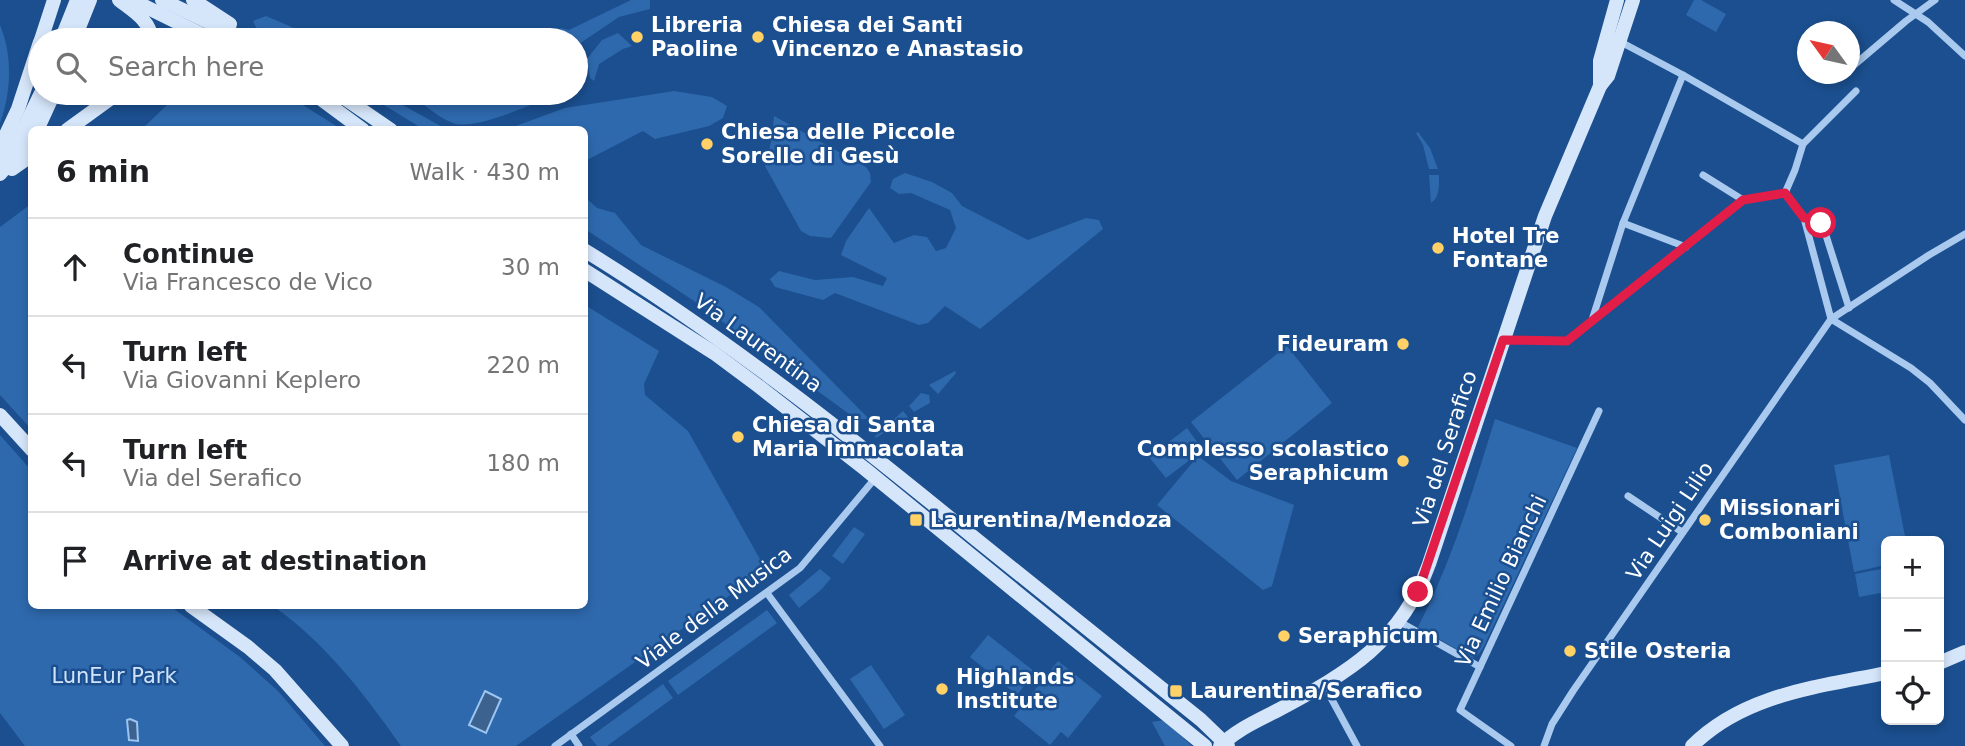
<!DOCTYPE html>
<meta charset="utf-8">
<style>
:root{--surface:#fff;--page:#f2f2f2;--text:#202124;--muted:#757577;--line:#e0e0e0}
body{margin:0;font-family:"DejaVu Sans",sans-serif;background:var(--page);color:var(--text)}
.controls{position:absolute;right:21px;bottom:21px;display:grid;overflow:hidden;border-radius:10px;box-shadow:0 4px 10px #0003}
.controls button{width:63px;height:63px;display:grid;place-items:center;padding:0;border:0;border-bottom:2px solid var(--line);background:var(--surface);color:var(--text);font:35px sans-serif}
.compass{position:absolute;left:1797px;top:21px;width:63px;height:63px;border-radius:50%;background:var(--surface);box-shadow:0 4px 10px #0003;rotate:303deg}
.stop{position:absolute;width:21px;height:21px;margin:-16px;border:5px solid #e11d48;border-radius:50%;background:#fff}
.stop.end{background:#e11d48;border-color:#fff;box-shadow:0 2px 7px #0008}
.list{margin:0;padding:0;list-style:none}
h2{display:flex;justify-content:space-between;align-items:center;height:91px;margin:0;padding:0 28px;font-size:30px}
h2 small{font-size:23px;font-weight:400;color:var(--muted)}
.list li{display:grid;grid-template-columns:46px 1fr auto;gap:21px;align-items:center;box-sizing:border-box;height:98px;padding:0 28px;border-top:2px solid var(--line)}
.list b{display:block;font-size:26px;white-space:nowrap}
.list p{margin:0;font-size:23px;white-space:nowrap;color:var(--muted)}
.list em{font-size:23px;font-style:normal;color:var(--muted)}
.icon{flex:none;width:38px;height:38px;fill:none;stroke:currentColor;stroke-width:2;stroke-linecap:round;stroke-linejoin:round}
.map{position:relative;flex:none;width:1965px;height:746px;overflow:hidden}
.search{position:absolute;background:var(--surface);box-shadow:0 4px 10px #0003;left:28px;top:28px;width:560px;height:77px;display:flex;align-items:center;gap:18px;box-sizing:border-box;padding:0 24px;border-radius:38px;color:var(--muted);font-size:26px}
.panel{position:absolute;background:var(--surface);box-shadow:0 4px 10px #0003;left:28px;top:126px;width:560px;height:483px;border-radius:10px}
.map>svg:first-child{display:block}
</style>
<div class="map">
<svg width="1965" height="746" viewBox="0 0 1965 746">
<rect width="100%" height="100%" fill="#1b4f8f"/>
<g fill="#2e69ad">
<path d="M631 0H650V9L619 17 576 46V40H549L561 28 569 30Z"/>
<path d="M1694 0H1701L1726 14 1716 32 1686 15Z"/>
<path d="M266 16 322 40C299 40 262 48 253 21Z"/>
<path d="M0 25C13 56 11 93 0 123Z"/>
<path d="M618 33 632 46 623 49 599 64 594 81 590 78 587 59 602 40Z"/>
<path d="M674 91 712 97 727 106 723 118 709 126 655 139 643 131 585 161 584 130 507 129 565 108Z"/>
<path d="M172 93H284L341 129H142L168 104 173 95Z"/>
<path d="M381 93 446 129H423L379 102Z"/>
<path d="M406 93H546L544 100C523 107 474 131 453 123 436 117 422 101 406 93Z"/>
<path d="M774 116 866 167 870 173 871 182 831 238 810 236 801 231 765 166 772 138Z"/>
<path d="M1418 132 1430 148 1438 169H1429L1423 145 1416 133Z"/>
<path d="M905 173 932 182 952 193 962 206 1028 240 1086 218 1099 220 1103 229 980 329 945 306 928 323 919 325 835 293 823 300 775 287 770 279 779 271 815 280 853 277 883 286 887 278 841 255 846 241 869 208 894 243 914 235 927 237 936 251 946 248 956 228 950 210 911 193 899 194 890 188 893 179Z"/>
<path d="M1429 175H1439C1439 185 1440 197 1431 203Z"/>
<path d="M584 196 597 208 615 213 641 245 726 287 759 307 869 419H856L697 303 585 229Z"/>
<path d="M31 204V429L0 395V227Z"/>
<path d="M585 305 659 351 644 384 645 395 688 431 765 568 750 581 516 746H401C365 695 325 642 273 606H584Z"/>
<path d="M1287 346 1332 403 1237 480 1191 422Z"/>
<path d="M955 371 956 373 938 394 929 385Z"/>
<path d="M921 393 929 395 930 403 914 412 909 406Z"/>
<path d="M903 411 908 417 876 438 875 436Z"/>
<path d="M1495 419 1577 448 1483 648 1478 655 1472 658 1418 627C1452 561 1473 490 1495 419Z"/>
<path d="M1187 428 1203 450 1166 478 1149 457Z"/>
<path d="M0 435 31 470 32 606H170L240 657 278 691 325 746H25L0 713Z"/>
<path d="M1889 455 1906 541H1886V565L1854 572 1834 465Z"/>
<path d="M1198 456 1231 481 1294 505 1272 586 1263 590 1157 505Z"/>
<path d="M854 527 865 534 843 564 832 556Z"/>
<path d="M1886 568V592L1859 597 1855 574Z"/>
<path d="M820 569 831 578 822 589 799 608 789 595Z"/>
<path d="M767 610 777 623 678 695 668 681Z"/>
<path d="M988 635 1035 672 1017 695 970 657Z"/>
<path d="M1058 661 1102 696 1068 738 1061 732 1050 745 1014 716Z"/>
<path d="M871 665 905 715 884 729 850 679Z"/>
<path d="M663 684 673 698 607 746H597L590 737Z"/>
<path d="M1164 720 1192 746H1165L1152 722Z"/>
</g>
<g fill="#3c6290" stroke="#9cc4f0" stroke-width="2">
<path d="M485 691 501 699 486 733 469 725Z"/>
<path d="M130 719 137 722 138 741 129 740 127 720Z"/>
</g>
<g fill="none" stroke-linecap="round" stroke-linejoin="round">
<g stroke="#a9c9ee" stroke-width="7">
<path d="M1894 0 1928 22 1965 56"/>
<path d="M1617 40 1683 75 1803 144"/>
<path d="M1853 66 1906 21 1935 0"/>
<path d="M1703 175 1743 200"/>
<path d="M1804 218 1785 193 1795 170 1803 144 1856 91"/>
<path d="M1623 223 1686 247"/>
<path d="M1831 319 1804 218 1816 219 1823 226 1849 308"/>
<path d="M1831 319 1911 368 1930 383 1965 420"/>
<path d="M1592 320 1623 223 1683 75"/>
<path d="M1504 340 1567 341 1743 200 1785 193"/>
<path d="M1628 496 1682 532"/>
<path d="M767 593 880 746"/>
<path d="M1400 622 1480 667"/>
<path d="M1324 685 1357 746"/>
<path d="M571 734 579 746"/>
<path d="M555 746 800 568 877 476"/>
<path d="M1511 746 1460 710 1599 411"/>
<path d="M1544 746 1552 724 1573 691 1831 319 1929 255 1965 234"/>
</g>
<g stroke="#d6e6fa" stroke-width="14">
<path d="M119 0C133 11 150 20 152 40"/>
<path d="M132 0 213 40"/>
<path d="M162 0 246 40"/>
<path d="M193 0 230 24"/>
<path d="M41 40 54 0"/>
<path d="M61 40 77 0"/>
<path d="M74 40 90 0"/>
<path d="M1600 86V61L1617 0"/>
<path d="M313 93 363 130"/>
<path d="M337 93 391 130"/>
<path d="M37 130 54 93"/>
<path d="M67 130 118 93"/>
<path d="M0 147 18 109 40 42"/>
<path d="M0 157 25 126 41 93"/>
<path d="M12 169 32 155"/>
<path d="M0 174 32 137"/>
<path d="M584 250C724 336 851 437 977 540 1052 600 1127 660 1201 720L1228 746"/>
<path d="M584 270 714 353 757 385 865 469 1205 746"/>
<path d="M0 415 32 450"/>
<path d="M191 606 248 647 275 670 342 746"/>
<path d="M1939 663 1965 652"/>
<path d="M1220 746C1237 729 1259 720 1280 709 1349 672 1401 642 1429 564L1545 216 1600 86 1608 76 1633 0"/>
<path d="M1692 746C1744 694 1818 687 1886 673"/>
</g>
</g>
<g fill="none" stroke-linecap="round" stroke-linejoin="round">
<path stroke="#e11d48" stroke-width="9" d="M1418 592 1503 340 1567 341 1743 200 1785 193 1804 218 1816 219 1821 223"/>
</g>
<g fill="#ffd166" stroke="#1b4f8f" stroke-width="2.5">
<circle cx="637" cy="37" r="7"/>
<circle cx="758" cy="37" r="7"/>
<circle cx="707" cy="144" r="7"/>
<circle cx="1438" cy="248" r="7"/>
<circle cx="1403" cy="344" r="7"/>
<circle cx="738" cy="437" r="7"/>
<circle cx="1403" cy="461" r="7"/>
<rect x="909" y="513" width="14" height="14" rx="3.5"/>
<circle cx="1705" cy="520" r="7"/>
<circle cx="1284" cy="636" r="7"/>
<circle cx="1570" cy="651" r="7"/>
<circle cx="942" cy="689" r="7"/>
<rect x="1169" y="684" width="14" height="14" rx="3.5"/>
</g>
<g text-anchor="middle" stroke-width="5" stroke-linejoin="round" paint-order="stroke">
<g font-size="21" font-weight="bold" fill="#fff" stroke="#1b4f8f" text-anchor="start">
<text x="651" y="32">Libreria<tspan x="651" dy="24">Paoline</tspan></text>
<text x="772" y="32">Chiesa dei Santi<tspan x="772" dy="24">Vincenzo e Anastasio</tspan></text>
<text x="721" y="139">Chiesa delle Piccole<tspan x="721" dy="24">Sorelle di Gesù</tspan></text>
<text x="1452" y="243">Hotel Tre<tspan x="1452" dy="24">Fontane</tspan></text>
<text x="1389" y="351" text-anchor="end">Fideuram</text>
<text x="752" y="432">Chiesa di Santa<tspan x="752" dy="24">Maria Immacolata</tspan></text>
<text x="1389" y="456" text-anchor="end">Complesso scolastico<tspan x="1389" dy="24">Seraphicum</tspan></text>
<text x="1719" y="515">Missionari<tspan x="1719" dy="24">Comboniani</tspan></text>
<text x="930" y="527">Laurentina/Mendoza</text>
<text x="1298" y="643">Seraphicum</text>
<text x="1584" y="658">Stile Osteria</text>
<text x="956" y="684">Highlands<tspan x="956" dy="24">Institute</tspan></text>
<text x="1190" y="698">Laurentina/Serafico</text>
</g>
<g font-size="21" fill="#fff" stroke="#1b4f8f">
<text transform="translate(758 343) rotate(36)" y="7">Via Laurentina</text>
<text transform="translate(1445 449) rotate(-72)" y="7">Via del Serafico</text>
<text transform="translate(1670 521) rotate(-56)" y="7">Via Luigi Lilio</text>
<text transform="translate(1501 581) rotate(-65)" y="7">Via Emilio Bianchi</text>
<text transform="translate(714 608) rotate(-37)" y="7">Viale della Musica</text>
</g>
<g font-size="21" fill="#cfe3fa" stroke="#1b4f8f">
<text x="114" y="683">LunEur Park</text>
</g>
</g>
</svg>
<div class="controls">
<button>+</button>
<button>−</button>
<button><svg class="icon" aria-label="locate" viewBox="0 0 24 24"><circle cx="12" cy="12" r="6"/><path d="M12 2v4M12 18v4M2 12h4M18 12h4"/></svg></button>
</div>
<svg class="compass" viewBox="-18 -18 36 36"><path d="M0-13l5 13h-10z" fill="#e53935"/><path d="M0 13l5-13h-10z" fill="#757577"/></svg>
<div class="stop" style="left:1821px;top:223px"></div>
<div class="stop end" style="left:1418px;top:592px"></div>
<div class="search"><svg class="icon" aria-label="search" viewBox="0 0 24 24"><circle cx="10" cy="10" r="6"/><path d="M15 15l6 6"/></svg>Search here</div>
<section class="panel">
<h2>6 min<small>Walk · 430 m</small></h2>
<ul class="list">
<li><svg class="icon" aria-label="ahead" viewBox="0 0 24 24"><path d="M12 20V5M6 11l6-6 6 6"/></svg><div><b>Continue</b><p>Via Francesco de Vico</p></div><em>30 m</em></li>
<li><svg class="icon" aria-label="left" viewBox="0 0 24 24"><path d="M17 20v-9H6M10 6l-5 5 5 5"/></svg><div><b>Turn left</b><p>Via Giovanni Keplero</p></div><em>220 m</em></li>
<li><svg class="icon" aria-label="left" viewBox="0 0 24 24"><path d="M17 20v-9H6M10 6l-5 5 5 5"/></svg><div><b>Turn left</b><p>Via del Serafico</p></div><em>180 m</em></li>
<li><svg class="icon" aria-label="arrive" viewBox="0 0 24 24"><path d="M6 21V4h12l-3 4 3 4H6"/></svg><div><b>Arrive at destination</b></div></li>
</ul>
</section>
</div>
